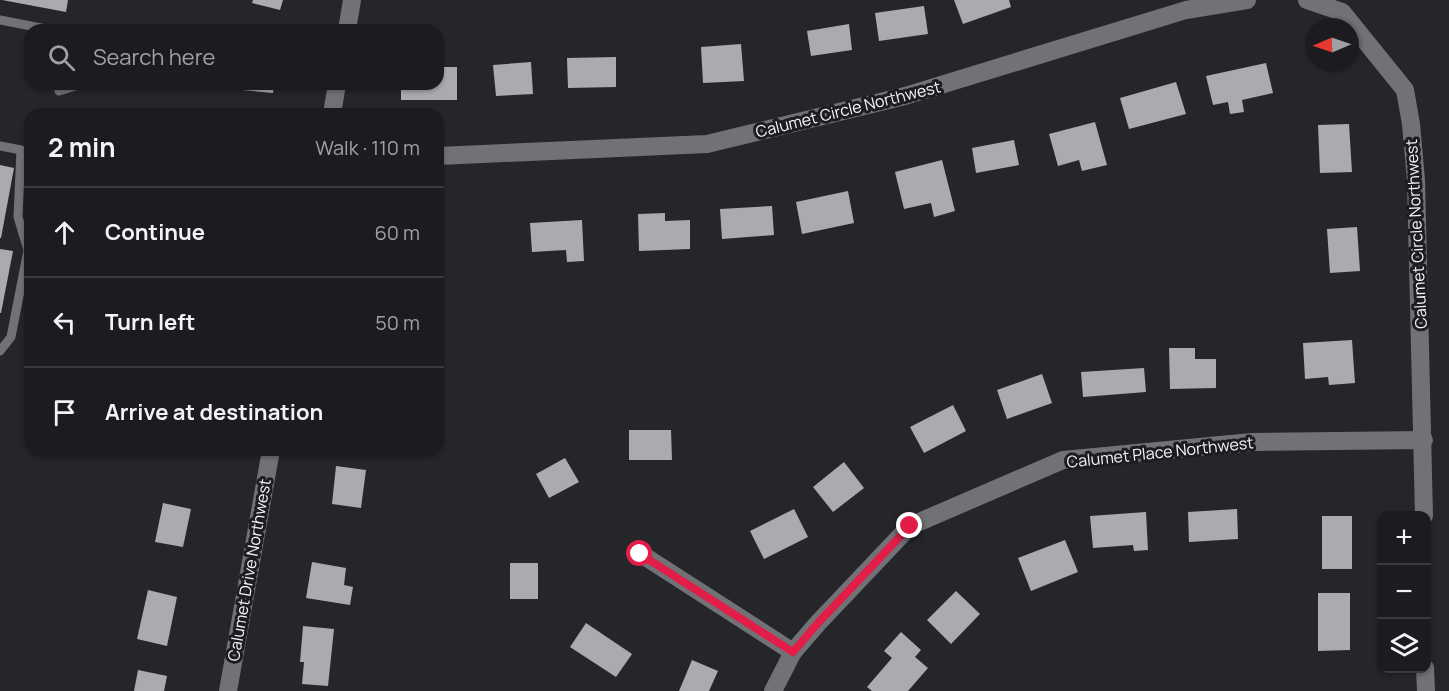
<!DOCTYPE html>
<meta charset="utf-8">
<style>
:root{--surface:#1c1c20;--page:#29292d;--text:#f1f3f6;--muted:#a0a1a5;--line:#3a3a3e}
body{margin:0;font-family:Manrope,sans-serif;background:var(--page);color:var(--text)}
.controls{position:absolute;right:18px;bottom:18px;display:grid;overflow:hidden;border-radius:12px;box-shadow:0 2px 4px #0004}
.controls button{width:54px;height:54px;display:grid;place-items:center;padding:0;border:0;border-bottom:2px solid var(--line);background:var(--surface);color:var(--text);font:30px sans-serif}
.compass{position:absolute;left:1305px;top:18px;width:54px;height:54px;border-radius:50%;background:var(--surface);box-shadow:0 2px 4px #0004;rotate:268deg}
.stop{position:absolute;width:18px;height:18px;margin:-14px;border:4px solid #e11d48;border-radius:50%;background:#fff}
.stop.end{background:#e11d48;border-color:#fff;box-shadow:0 2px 6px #0008}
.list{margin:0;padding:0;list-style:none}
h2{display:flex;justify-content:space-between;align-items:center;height:78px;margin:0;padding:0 24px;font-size:26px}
h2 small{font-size:20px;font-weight:400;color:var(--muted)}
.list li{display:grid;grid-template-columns:39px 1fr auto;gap:18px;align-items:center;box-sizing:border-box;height:90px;padding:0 24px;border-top:2px solid var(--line)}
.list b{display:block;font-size:22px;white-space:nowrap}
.list em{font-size:20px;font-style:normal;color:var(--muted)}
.icon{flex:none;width:33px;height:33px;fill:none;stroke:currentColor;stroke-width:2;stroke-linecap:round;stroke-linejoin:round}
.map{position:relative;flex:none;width:1449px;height:691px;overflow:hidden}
.search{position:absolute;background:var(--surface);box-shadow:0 2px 4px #0004;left:24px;top:24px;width:420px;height:66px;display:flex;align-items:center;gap:15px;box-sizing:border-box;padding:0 21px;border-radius:18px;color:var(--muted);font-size:22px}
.panel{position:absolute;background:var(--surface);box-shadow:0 2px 4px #0004;left:24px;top:108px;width:420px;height:348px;border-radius:18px}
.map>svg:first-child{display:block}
</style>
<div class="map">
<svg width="1449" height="691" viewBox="0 0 1449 691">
<rect width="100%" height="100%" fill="#25262a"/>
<g fill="#aaabb0">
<path d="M2 0H68L66 12Z"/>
<path d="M253 0H283L280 10 252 3Z"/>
<path d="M954 0H1009L1011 7 963 24Z"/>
<path d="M924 6 928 34 879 41 875 13Z"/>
<path d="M849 24 852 50 811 56 807 31Z"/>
<path d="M741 44 744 81 703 83 701 47Z"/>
<path d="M616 57V87L568 88 567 58Z"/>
<path d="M531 62 533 94 496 96 493 65Z"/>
<path d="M1266 63 1273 93 1242 100 1244 112 1230 114 1228 102 1213 105 1206 76Z"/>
<path d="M438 67H457V100H401V84H438Z"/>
<path d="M1176 82 1186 114 1129 129 1120 98Z"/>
<path d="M242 84H274L273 93 242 90Z"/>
<path d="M1095 122 1107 165 1082 171 1079 160 1058 166 1049 134Z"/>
<path d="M1349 124 1352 172 1320 173 1318 125Z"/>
<path d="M1014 140 1019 165 976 173 972 148Z"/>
<path d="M942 160 955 211 934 217 931 203 904 209 895 172Z"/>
<path d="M0 165 14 168 1 238H0Z"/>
<path d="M848 191 854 223 802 234 796 202Z"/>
<path d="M772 206 774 235 722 239 720 209Z"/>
<path d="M665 213V221L690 220V249L639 251 638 214Z"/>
<path d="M582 220 584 261 567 262 566 250 532 252 530 223Z"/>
<path d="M1357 227 1360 271 1330 273 1327 229Z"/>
<path d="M0 249 13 251 1 313H0Z"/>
<path d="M1352 340 1355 383 1329 385 1328 377 1305 379 1303 343Z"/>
<path d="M1169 348H1195V359H1216V388L1170 389Z"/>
<path d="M1144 368 1146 392 1083 397 1081 372Z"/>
<path d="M1042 374 1052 403 1007 419 997 390Z"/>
<path d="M953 405 966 431 924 453 910 427Z"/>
<path d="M629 430H671L672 460H629Z"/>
<path d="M565 458 579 482 549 498 536 474Z"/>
<path d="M844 462 864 488 833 512 813 487Z"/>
<path d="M336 466 366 470 361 508 332 504Z"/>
<path d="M163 503 191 509 183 547 155 542Z"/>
<path d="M794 509 808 537 764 559 750 531Z"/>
<path d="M1237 509 1238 539 1189 542 1188 512Z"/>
<path d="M1146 512 1148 550 1134 551 1133 545 1093 548 1090 516Z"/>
<rect x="1322" y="516" width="30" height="53"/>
<path d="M1065 540 1078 572 1031 591 1018 558Z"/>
<path d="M312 562 346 568 344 585 353 587 350 605 306 598Z"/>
<rect x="510" y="563" width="28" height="36"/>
<path d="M148 590 177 597 167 646 137 639Z"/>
<path d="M956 591 980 614 951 644 927 620Z"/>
<path d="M1318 593H1350V650L1318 651Z"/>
<path d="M586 623 632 654 616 677 570 647Z"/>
<path d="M303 626 334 629 328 686 302 684 304 662H300Z"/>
<path d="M901 632 921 650 915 657 928 668 908 691H872L867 687 892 658 884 651Z"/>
<path d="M692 660 718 671 709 691H679Z"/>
<path d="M138 670 167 676 164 691H134Z"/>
</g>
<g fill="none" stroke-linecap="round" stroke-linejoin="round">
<g stroke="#717276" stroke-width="9">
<path d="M0 20 51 30"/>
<path d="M59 91 82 84"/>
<path d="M0 146 21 150 18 217 28 250 11 337 0 351"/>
</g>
<g stroke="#717276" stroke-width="18">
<path d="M1307 0 1342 12 1405 90 1411 124 1416 180 1424 516"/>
<path d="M347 30 352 0"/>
<path d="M332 114 337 84"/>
<path d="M438 156 707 144 905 96 1186 10 1247 0"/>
<path d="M641 554 793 652"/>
<path d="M1425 668 1426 691"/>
<path d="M228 691 271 450"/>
<path d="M773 691 793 652 818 623 910 526 1063 460 1252 442 1424 440"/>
</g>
</g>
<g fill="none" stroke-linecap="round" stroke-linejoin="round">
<path stroke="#e11d48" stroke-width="8" d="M640 554 793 652 818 623 910 526"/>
</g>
<g text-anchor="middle" stroke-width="6" stroke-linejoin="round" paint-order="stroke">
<g font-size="16" fill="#f4f4f7" stroke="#1c1d20">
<text transform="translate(848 109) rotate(-14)" y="6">Calumet Circle Northwest</text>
<text transform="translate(1416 234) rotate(-93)" y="6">Calumet Circle Northwest</text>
<text transform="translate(1160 452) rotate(-6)" y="6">Calumet Place Northwest</text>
<text transform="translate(249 570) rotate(-80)" y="6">Calumet Drive Northwest</text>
</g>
</g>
</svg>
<div class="controls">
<button>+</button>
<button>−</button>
<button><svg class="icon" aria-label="layers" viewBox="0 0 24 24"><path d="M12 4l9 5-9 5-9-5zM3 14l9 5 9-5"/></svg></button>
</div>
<svg class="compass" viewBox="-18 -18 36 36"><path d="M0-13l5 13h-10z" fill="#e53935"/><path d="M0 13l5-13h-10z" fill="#a0a1a5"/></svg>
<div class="stop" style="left:640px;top:554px"></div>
<div class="stop end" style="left:910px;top:526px"></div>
<div class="search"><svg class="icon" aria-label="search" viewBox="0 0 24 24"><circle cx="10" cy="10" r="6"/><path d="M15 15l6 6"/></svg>Search here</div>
<section class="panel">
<h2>2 min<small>Walk · 110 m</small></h2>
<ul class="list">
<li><svg class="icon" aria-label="ahead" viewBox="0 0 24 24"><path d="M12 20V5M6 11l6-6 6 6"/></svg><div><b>Continue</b></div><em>60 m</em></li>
<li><svg class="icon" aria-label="left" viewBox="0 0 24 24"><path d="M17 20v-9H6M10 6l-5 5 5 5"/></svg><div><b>Turn left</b></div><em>50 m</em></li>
<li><svg class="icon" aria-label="arrive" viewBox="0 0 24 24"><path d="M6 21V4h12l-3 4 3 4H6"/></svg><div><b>Arrive at destination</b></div></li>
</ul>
</section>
</div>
